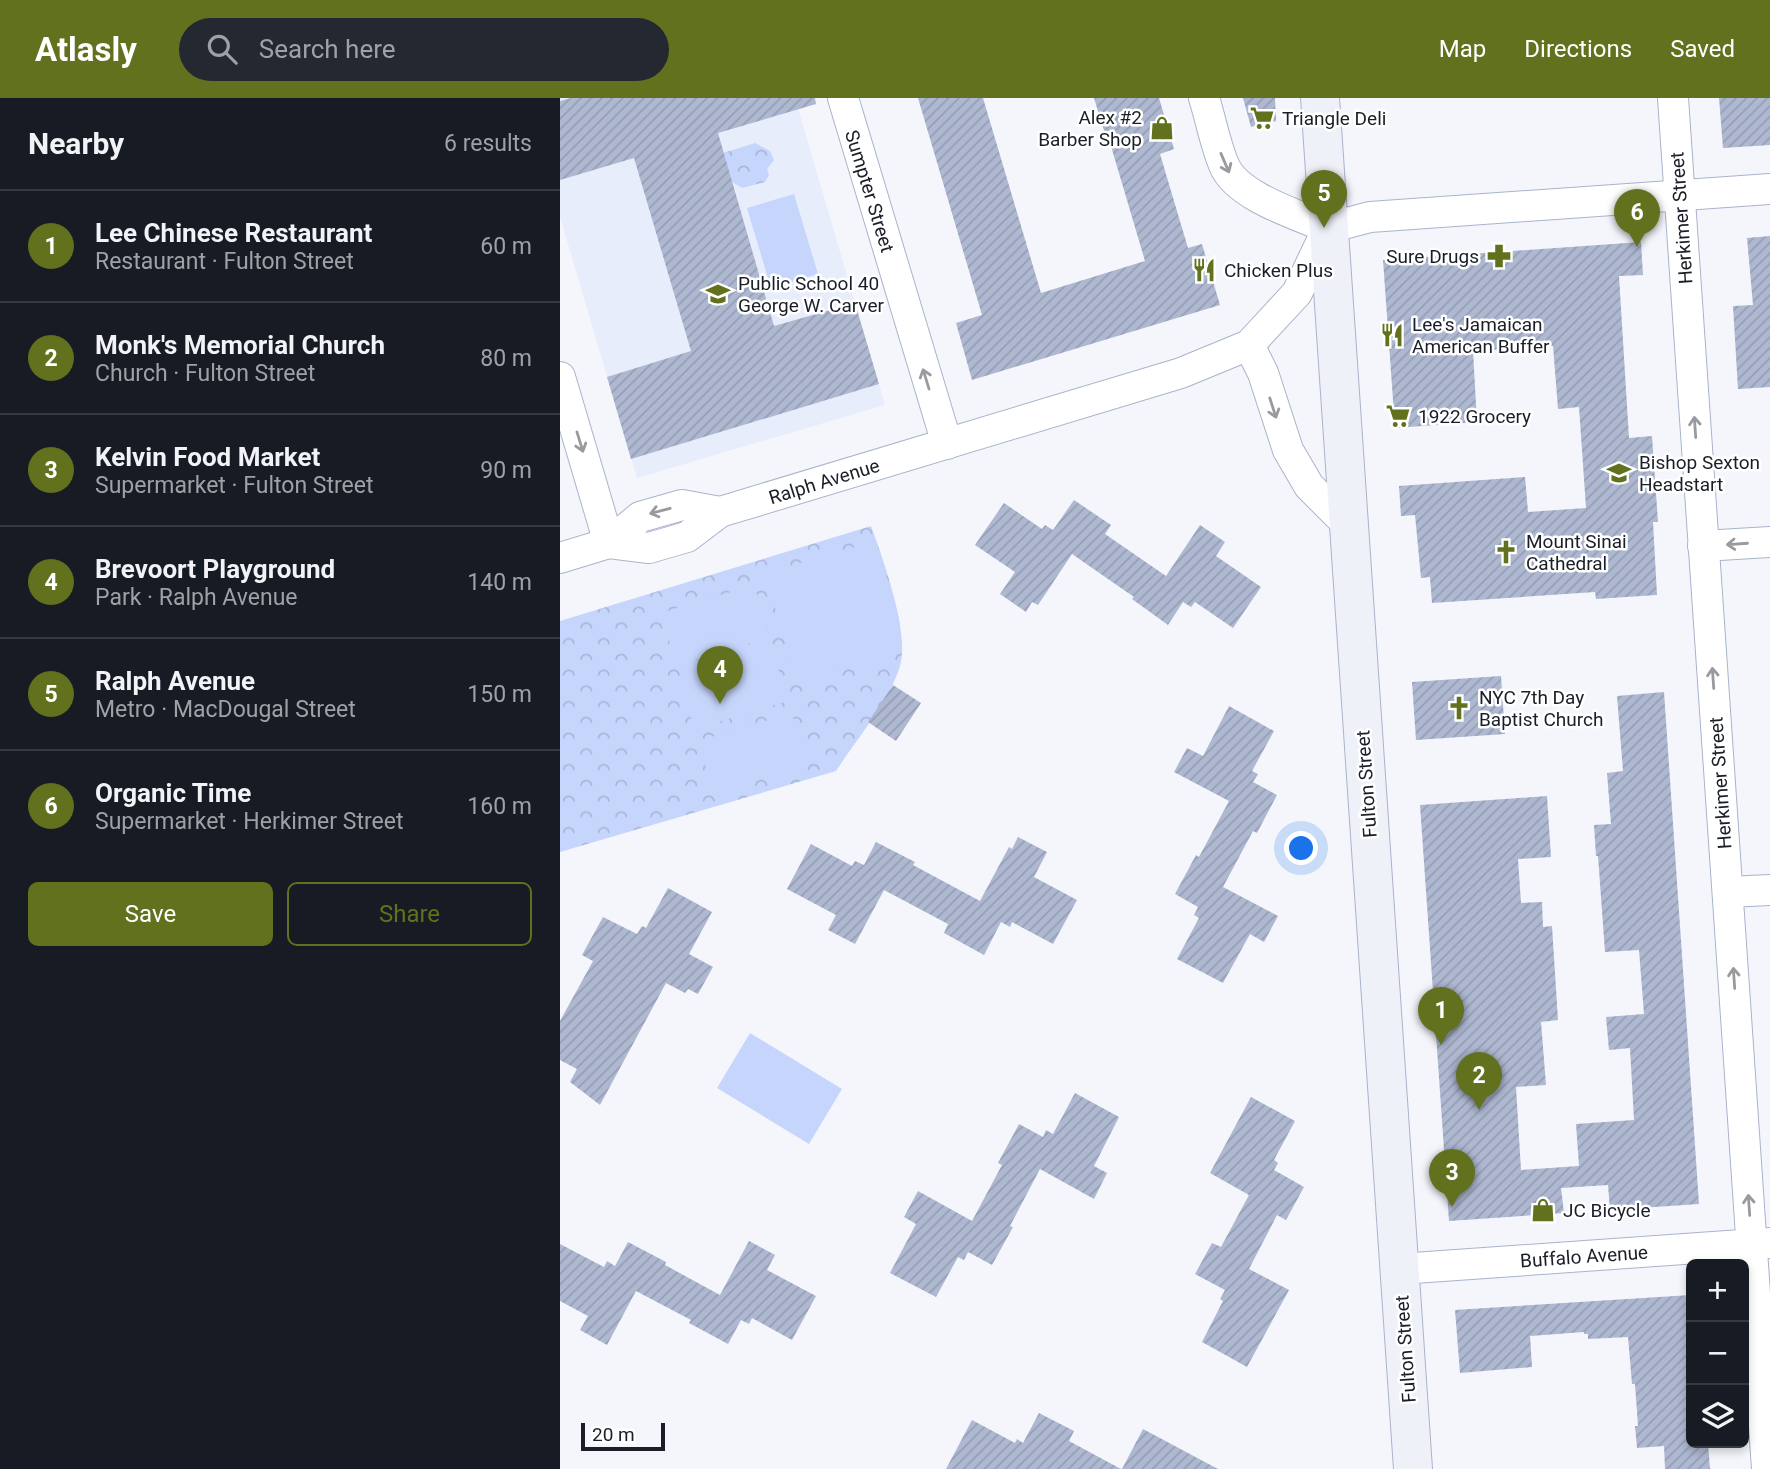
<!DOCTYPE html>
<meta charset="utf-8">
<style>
:root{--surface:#171b24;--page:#242831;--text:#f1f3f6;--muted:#9ea1a6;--line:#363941;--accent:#61711d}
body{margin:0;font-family:Roboto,sans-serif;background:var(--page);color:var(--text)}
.controls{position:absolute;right:21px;bottom:21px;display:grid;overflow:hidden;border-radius:10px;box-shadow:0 4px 10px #0003}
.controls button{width:63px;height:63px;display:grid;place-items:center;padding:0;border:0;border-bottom:2px solid var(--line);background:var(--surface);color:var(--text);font:35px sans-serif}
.scale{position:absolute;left:21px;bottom:18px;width:84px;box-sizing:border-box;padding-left:7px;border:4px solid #1a1e27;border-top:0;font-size:19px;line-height:24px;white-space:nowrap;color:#1a1e27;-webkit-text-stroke:5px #fff;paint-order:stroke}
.you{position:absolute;left:742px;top:751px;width:24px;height:24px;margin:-18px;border:5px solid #fff;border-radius:50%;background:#1a73e8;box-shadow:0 0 0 10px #1a73e833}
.badge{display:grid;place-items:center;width:46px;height:46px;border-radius:50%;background:var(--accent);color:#fff;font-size:23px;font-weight:700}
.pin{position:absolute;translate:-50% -58px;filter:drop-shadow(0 2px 4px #0008)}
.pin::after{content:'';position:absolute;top:37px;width:24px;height:21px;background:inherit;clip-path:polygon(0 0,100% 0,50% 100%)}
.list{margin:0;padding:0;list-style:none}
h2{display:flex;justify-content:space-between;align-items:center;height:91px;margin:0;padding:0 28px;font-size:30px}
h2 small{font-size:23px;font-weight:400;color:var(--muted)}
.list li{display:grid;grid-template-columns:46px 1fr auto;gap:21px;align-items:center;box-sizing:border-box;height:112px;padding:0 28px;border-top:2px solid var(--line)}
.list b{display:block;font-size:26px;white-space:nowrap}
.list p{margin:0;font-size:23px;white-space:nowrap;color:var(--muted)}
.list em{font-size:23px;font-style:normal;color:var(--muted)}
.actions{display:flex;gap:14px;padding:21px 28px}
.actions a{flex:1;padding:16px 0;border:2px solid var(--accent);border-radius:10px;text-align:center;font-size:24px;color:var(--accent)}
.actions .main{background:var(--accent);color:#fff}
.icon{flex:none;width:38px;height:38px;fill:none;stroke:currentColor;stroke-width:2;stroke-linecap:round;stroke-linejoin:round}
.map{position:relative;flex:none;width:1210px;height:1371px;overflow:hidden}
header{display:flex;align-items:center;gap:42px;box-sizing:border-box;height:98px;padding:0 35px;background:var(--accent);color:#fff}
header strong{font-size:33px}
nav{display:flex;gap:38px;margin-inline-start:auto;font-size:24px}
.search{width:490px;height:63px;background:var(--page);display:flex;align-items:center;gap:18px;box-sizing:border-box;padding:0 24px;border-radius:38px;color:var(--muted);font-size:26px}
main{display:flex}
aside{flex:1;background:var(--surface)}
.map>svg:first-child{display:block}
</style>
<header>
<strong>Atlasly</strong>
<div class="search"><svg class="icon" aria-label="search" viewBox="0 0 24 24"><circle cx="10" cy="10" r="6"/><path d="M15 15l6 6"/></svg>Search here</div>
<nav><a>Map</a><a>Directions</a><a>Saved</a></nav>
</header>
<main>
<aside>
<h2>Nearby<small>6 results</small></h2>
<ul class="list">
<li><span class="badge">1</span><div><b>Lee Chinese Restaurant</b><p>Restaurant · Fulton Street</p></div><em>60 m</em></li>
<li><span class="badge">2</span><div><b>Monk's Memorial Church</b><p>Church · Fulton Street</p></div><em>80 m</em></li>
<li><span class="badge">3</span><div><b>Kelvin Food Market</b><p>Supermarket · Fulton Street</p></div><em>90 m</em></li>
<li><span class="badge">4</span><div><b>Brevoort Playground</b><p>Park · Ralph Avenue</p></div><em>140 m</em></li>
<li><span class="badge">5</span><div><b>Ralph Avenue</b><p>Metro · MacDougal Street</p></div><em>150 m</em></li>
<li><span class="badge">6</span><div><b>Organic Time</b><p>Supermarket · Herkimer Street</p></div><em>160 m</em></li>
</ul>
<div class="actions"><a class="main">Save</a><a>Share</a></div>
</aside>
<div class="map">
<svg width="1210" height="1371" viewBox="0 0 1210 1371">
<defs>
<pattern id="park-crowns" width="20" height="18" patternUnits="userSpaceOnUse" patternTransform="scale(1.75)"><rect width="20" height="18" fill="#c6d5fc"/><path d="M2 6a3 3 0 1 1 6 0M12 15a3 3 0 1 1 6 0" fill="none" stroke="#aab6d8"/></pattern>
<pattern id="building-hatch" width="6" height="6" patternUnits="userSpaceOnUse" patternTransform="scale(1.75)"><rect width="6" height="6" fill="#aeb8d1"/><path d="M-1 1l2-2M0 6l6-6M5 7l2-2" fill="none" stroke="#959eb3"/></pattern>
</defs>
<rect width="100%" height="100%" fill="#f4f6fc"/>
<path fill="#e8edfb" d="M0 0H235L325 307 77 380 0 119Z"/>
<g fill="url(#park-crowns)">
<path d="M195 45 210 53 214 62 207 71 209 77 205 84 182 90 172 84 163 55Z"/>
<path d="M311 428C323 461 350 535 340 568 330 602 296 642 276 673L0 754V523Z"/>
</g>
<g fill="#c6d5fc">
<path d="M234 96 258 176 211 190 187 110Z"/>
<path d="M316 443 339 521 342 553 237 585 205 475Z"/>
<path d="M194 487 210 539 116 567 101 515Z"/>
<path d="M212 551 228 603 134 631 119 578Z"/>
<path d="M232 615 247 667 154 695 138 643Z"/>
<path d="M190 935 282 991 249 1046 157 990Z"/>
</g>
<g fill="url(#building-hatch)">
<path d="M11 0H255L256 6 158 35 214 228 295 205 319 286 71 361 47 279 131 253 74 60 0 82V3Z"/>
<path d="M358 0H423L481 195 585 163 548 38 546 39 534 0H599L614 51 600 56 628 150 642 146 660 207 412 282 396 225 422 217Z"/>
<path d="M683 0H715L716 23 691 29Z"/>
<path d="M1159 0H1210V47L1163 50Z"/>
<path d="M1210 138V289L1178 291 1173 208 1193 207 1187 140Z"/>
<path d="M1081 144 1083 177 1059 178 1069 340 1092 338 1098 424H1093L1097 497 1036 501 1035 494 872 505 870 479 861 480 855 417 841 418 839 388 965 379 968 414 1026 410 1019 309 998 311 993 248 913 253 917 324 835 330 823 162Z"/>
<path d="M514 402 551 427 545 436 606 478 640 427 665 444 656 458 701 489 673 530 635 504 631 509 623 504 608 527 572 501 574 499 512 456 478 507 472 504 466 514 440 496 455 474 415 447 444 405 482 431 485 427 493 432Z"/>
<path d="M941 578 945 636 856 642 852 584Z"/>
<path d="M333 587 361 605 336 643 308 624Z"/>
<path d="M1104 594 1139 1106 1050 1112 1048 1087 1001 1090 1004 1115 889 1123 860 707 987 698 991 759 958 761 961 805 982 804 983 829 992 828 998 922 981 924 986 987 956 989 961 1072 1019 1068 1016 1026 1074 1022 1070 950 1049 952 1046 919 1084 916 1079 852 1045 854 1038 758H1036L1034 727 1051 726 1047 675 1063 673 1057 598Z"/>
<path d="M669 608 714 633 692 673 698 676 693 684 717 697 697 735 693 733 663 789 718 818 704 844 690 836 663 885 617 861 639 820 634 817 638 809 615 796 636 757 639 759 669 703 614 674 627 650 643 658Z"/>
<path d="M458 739 487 754 474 779 517 802 493 846 452 824 450 829 441 824 424 857 384 835 388 826 324 792 295 846 268 832 276 817 227 791 251 746 292 768 295 763 304 767 316 744 355 764 353 767 420 803 449 749 452 751Z"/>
<path d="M108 790 152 814 129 856 153 869 138 896 128 891 125 895 106 885 40 1007 10 984 17 971 0 962V923L33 863 22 857 43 819 77 836 82 828 86 830Z"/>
<path d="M515 995 559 1019 534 1068 547 1075 534 1101 480 1071 450 1128 453 1129 432 1167 408 1154 404 1162 398 1159 376 1199 330 1175 356 1126 344 1119 358 1093 412 1123 442 1067 438 1065 459 1026 483 1039 486 1032 493 1036Z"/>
<path d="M691 999 735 1023 714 1062 718 1065 714 1072 744 1089 726 1122 717 1117 689 1171 729 1192 687 1269 642 1244 663 1203 660 1201 665 1192 635 1176 652 1145 661 1149 689 1097 650 1075Z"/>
<path d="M189 1143 215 1157 207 1172 256 1198 232 1242 192 1220 189 1226 181 1222 168 1246 129 1225 131 1222 76 1193 47 1247 20 1232 28 1218 0 1203V1146L44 1169 47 1163 55 1168 68 1144 106 1164 105 1167 160 1197Z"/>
<path d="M1131 1197V1346L1148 1345 1150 1371H1105L1104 1348 1077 1350 1075 1328H1078L1075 1286H1072L1068 1239 1028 1241V1236H1024V1234L970 1238 972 1269 900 1275 895 1212Z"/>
<path d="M479 1315 514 1333 509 1343 561 1371H386L412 1322 455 1345 457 1341 463 1345Z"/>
<path d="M583 1331 658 1371H562Z"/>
</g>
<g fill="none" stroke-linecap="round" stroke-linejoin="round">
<g stroke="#a9b3cc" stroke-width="32">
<g id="street">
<path d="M283 0 387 346"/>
<path d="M644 0C651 22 655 46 664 67 677 99 739 117 768 130"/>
<path d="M1113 0 1207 1371"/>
<path d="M689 247 703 275 728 352 749 388 789 428"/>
<path d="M0 279 49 445"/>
<path d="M49 445 89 450 127 439 160 414 621 275 689 247 737 195 768 130 810 119 1210 91"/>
<path d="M1143 448 1210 444"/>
<path d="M0 460 49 445 80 419 122 407 160 414"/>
<path d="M1168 794 1210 792"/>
<path d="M839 1171 1210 1145"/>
</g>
</g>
<g stroke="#a9b3cc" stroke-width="40">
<path id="secondary" d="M760 0 853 1371"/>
</g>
<use href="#street" stroke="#fff" stroke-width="30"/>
<use href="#secondary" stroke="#eef1f8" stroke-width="38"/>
</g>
<defs><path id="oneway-shaft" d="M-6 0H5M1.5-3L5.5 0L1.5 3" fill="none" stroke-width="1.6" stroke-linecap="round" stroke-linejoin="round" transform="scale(1.75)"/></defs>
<g stroke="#989a9e">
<use href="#oneway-shaft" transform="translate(665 65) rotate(67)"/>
<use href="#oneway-shaft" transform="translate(366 281) rotate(-107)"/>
<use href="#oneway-shaft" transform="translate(713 310) rotate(72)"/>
<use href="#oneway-shaft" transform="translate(1135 329) rotate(-94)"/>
<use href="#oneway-shaft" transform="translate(20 344) rotate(73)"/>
<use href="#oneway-shaft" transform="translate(100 413) rotate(165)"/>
<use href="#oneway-shaft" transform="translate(1177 446) rotate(176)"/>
<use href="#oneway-shaft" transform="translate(1153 580) rotate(-94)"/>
<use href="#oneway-shaft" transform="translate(1174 880) rotate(-94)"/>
<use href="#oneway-shaft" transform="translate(1189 1107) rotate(-94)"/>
</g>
<defs>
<g id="supermarket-bare" transform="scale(1.89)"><path d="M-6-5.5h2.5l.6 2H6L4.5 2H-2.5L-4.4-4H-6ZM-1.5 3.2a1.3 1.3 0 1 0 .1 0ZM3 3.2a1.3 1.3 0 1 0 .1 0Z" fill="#61711d" stroke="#fff" stroke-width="2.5" paint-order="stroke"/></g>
<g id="shop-bare" transform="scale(1.89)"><path d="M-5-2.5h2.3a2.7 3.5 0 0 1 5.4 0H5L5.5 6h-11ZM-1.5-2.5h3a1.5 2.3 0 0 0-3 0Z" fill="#61711d" stroke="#fff" stroke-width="2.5" paint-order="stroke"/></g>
<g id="pharmacy-bare" transform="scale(1.89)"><path d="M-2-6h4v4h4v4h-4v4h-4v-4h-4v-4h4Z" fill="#61711d" stroke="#fff" stroke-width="2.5" paint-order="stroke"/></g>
<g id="restaurant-bare" transform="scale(1.89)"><path d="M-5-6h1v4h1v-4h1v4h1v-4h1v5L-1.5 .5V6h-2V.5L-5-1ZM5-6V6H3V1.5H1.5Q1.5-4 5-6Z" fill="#61711d" stroke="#fff" stroke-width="2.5" paint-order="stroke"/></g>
<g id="school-bare" transform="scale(1.89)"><path d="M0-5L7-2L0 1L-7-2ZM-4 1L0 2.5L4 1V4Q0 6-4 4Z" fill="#61711d" stroke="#fff" stroke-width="2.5" paint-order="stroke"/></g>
<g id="church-bare" transform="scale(1.89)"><path d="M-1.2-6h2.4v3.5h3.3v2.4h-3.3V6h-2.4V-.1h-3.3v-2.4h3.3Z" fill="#61711d" stroke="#fff" stroke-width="2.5" paint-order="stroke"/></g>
</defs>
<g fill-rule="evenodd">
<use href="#supermarket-bare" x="702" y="20"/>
<use href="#shop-bare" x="602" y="30"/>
<use href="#pharmacy-bare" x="939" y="158"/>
<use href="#restaurant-bare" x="644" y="172"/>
<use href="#school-bare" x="158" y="196"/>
<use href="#restaurant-bare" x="832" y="237"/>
<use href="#supermarket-bare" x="838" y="318"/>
<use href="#school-bare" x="1059" y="375"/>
<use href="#church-bare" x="946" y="454"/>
<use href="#church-bare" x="899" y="610"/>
<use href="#shop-bare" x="983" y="1112"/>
</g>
<g text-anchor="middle" stroke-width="5" stroke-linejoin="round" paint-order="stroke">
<g font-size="19" fill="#1a1e27" stroke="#fff" text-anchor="start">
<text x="582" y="26" text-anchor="end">Alex #2<tspan x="582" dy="22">Barber Shop</tspan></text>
<text x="722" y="27">Triangle Deli</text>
<text x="919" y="165" text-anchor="end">Sure Drugs</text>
<text x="664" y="179">Chicken Plus</text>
<text x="178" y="192">Public School 40<tspan x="178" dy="22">George W. Carver</tspan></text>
<text x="852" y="233">Lee's Jamaican<tspan x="852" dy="22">American Buffer</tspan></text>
<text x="858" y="325">1922 Grocery</text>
<text x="1079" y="371">Bishop Sexton<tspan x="1079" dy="22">Headstart</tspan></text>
<text x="966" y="450">Mount Sinai<tspan x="966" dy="22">Cathedral</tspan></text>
<text x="919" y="606">NYC 7th Day<tspan x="919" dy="22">Baptist Church</tspan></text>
<text x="1003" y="1119">JC Bicycle</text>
</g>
<g font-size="19" fill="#1a1e27" stroke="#fff">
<text transform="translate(310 93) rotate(73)" y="7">Sumpter Street</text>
<text transform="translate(1121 120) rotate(-94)" y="7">Herkimer Street</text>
<text transform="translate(264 383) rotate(-17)" y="7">Ralph Avenue</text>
<text transform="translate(1160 685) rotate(-94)" y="7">Herkimer Street</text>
<text transform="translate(806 686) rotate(-94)" y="7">Fulton Street</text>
<text transform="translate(1024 1158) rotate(-4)" y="7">Buffalo Avenue</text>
<text transform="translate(845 1251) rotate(-94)" y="7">Fulton Street</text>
</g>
</g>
</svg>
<div class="controls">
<button>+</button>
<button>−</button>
<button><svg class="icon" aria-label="layers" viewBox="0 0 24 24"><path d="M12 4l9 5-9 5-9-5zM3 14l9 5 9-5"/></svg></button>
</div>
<div class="scale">20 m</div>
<div class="you"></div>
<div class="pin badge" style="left:881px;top:947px">1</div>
<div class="pin badge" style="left:919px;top:1012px">2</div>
<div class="pin badge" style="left:892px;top:1109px">3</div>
<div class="pin badge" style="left:160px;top:606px">4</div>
<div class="pin badge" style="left:764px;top:130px">5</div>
<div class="pin badge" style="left:1077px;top:149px">6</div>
</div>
</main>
